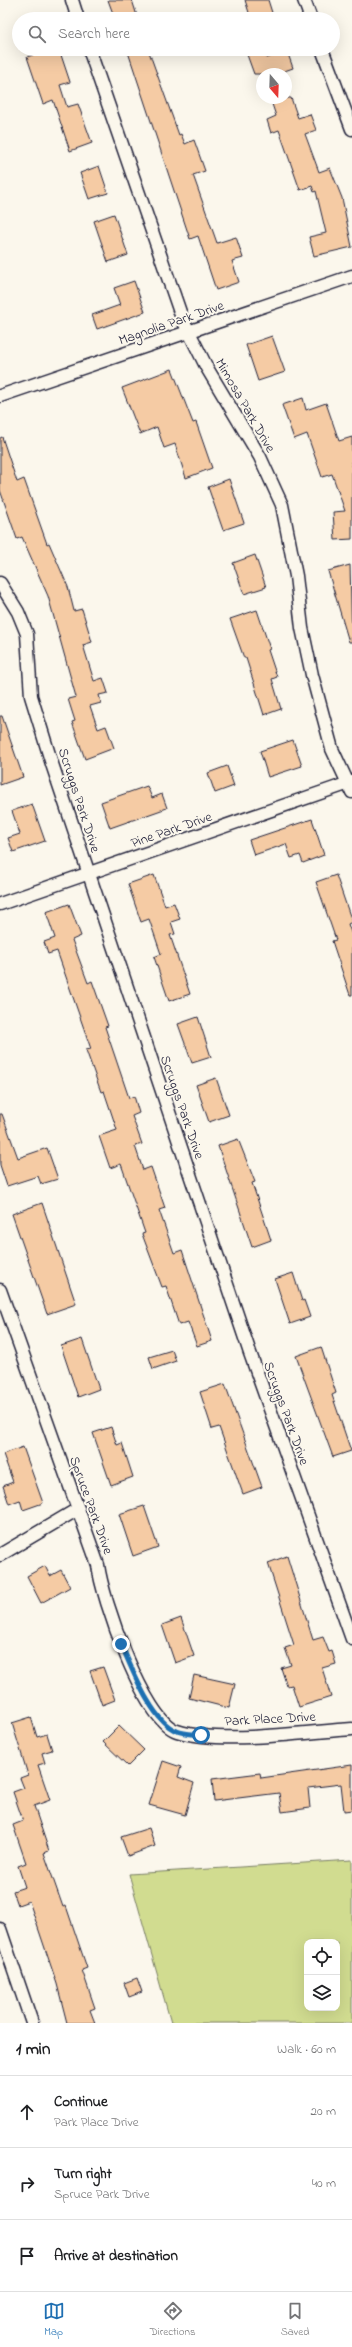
<!DOCTYPE html>
<meta charset="utf-8">
<style>
:root{--surface:#fff;--page:#f6f6f6;--text:#202124;--muted:#757577;--line:#e0e0e0;--accent:#1f6fb2}
body{margin:0;font-family:"Indie Flower",sans-serif;background:var(--page);color:var(--text)}
.controls{position:absolute;right:12px;bottom:12px;display:grid;overflow:hidden;border-radius:8px;box-shadow:0 4px 16px #0002}
.controls button{width:36px;height:36px;display:grid;place-items:center;padding:0;border:0;border-bottom:1px solid var(--line);background:var(--surface);color:var(--text);font:20px sans-serif}
.compass{position:absolute;left:256px;top:68px;width:36px;height:36px;border-radius:50%;background:var(--surface);box-shadow:0 4px 16px #0002;rotate:161deg}
.stop{position:absolute;width:12px;height:12px;margin:-9px;border:3px solid #1f6fb2;border-radius:50%;background:#fff}
.stop.end{background:#1f6fb2;border-color:#fff;box-shadow:0 1px 4px #0008}
.list{margin:0;padding:0;list-style:none}
h2{display:flex;justify-content:space-between;align-items:center;height:52px;margin:0;padding:0 16px;font-size:17px}
h2 small{font-size:13px;font-weight:400;color:var(--muted)}
.list li{display:grid;grid-template-columns:26px 1fr auto;gap:12px;align-items:center;box-sizing:border-box;height:72px;padding:0 16px;border-top:1px solid var(--line)}
.list b{display:block;font-size:15px;white-space:nowrap}
.list p{margin:0;font-size:13px;white-space:nowrap;color:var(--muted)}
.list em{font-size:13px;font-style:normal;color:var(--muted)}
.icon{flex:none;width:22px;height:22px;fill:none;stroke:currentColor;stroke-width:2;stroke-linecap:round;stroke-linejoin:round}
.map{position:relative;flex:none;width:352px;height:2023px;overflow:hidden}
.search{position:absolute;background:var(--surface);box-shadow:0 4px 16px #0002;left:12px;right:12px;top:12px;height:44px;display:flex;align-items:center;gap:10px;box-sizing:border-box;padding:0 14px;border-radius:22px;color:var(--muted);font-size:15px}
.sheet{height:268px;background:var(--surface)}
nav{display:flex;justify-content:space-around;align-items:center;box-sizing:border-box;height:56px;border-top:1px solid var(--line);background:var(--surface);font-size:11px;color:var(--muted)}
nav a{display:grid;justify-items:center;gap:2px}
nav .on{color:var(--accent)}
.map>svg:first-child{display:block}
</style>
<div class="map">
<svg width="352" height="2023" viewBox="0 0 352 2023">
<rect width="100%" height="100%" fill="#fbf7ec"/>
<filter id="ink" filterUnits="userSpaceOnUse"><feTurbulence type="fractalNoise" baseFrequency=".025" numOctaves="2"/><feDisplacementMap in="SourceGraphic" scale="8" xChannelSelector="R" yChannelSelector="G"/><feConvolveMatrix kernelMatrix="1 2 1 2 8 2 1 2 1" color-interpolation-filters="sRGB"/></filter>
<g filter="url(#ink)">
<path fill="#d1dc90" stroke="#7a7f66" fill-rule="evenodd" d="M352 1860V2023H171L129 1874ZM307 1942H337V2008H307Z"/>
<g fill="#f5cba4" stroke="#22223b">
<path d="M108 0H132L138 19H115Z"/>
<path d="M245 0H268L274 19H251Z"/>
<path d="M50 49H59L70 82 60 85 67 107 78 104 92 143 70 151 53 100 43 104 27 57Z"/>
<path d="M127 49H148L179 135 181 134 185 144 194 140 205 171 193 175 217 243 236 237 243 258 232 261 239 282 216 290 198 236 190 239Z"/>
<path d="M253 49H264L267 58 287 51 293 68 276 74H254L246 52Z"/>
<path d="M270 98H291L298 118 310 114 316 130 305 134 319 172 330 168 342 198 352 247 314 256 309 237 326 233 316 191 314 192 312 186 300 190 279 130 271 133 267 120 276 116Z"/>
<path d="M99 166 108 193 89 199 80 173Z"/>
<path d="M114 214 128 255 108 262 94 221Z"/>
<path d="M134 281 145 312 97 329 92 315 120 305 114 288Z"/>
<path d="M272 336 285 372 258 381 246 345Z"/>
<path d="M172 369 193 423 196 422 212 468 186 478 175 444 164 448 157 427 140 434 122 388Z"/>
<path d="M303 398 306 410 326 403 339 441 352 437V539L335 540 333 512 345 511 332 474 322 477 307 434 294 439 282 405Z"/>
<path d="M2 437 17 482 24 479 47 544 49 543 68 587 74 611 82 609 92 642 83 645 94 681 103 678 108 693 99 695 101 703 90 706 98 729 106 726 114 748 85 759 72 722 75 721 68 699 76 697 48 596 22 537 17 539 0 490V438Z"/>
<path d="M229 479 244 523 223 530 208 487Z"/>
<path d="M255 555 266 587 244 594 233 563Z"/>
<path d="M350 565 352 642H349L328 571Z"/>
<path d="M257 610 270 649 268 650 277 677 272 679 281 709 264 715 246 658H244L230 619Z"/>
<path d="M0 716H2L23 777 0 785Z"/>
<path d="M293 740 302 766 268 777 260 751Z"/>
<path d="M227 766 234 786 215 793 208 773Z"/>
<path d="M147 786 152 798 162 794 167 808 110 828 101 802Z"/>
<path d="M32 804 45 841 13 852 8 838 20 834 12 811Z"/>
<path d="M312 819 324 855 303 863 300 855 291 858 286 844 254 855 249 840Z"/>
<path d="M154 875 165 906 174 903 180 919 171 922 175 934 170 935 190 994 169 1001 154 957 161 954 149 919 141 922 128 884Z"/>
<path d="M336 875 352 922 348 924 352 935V995H350L332 941 336 940 316 882Z"/>
<path d="M69 904 81 936 72 940 88 983 92 981 108 1026 105 1027 129 1098 134 1096 139 1113 132 1116 142 1144 135 1146 143 1170 151 1167 165 1208 159 1210 174 1253 182 1250 212 1341 197 1346 188 1322 179 1325 166 1286 162 1287 142 1234 145 1233 121 1164 110 1168 99 1136 117 1130 104 1091 101 1092 86 1050 91 1049 57 951 48 954 44 942 55 938 46 912Z"/>
<path d="M198 1017 211 1057 192 1063 178 1024Z"/>
<path d="M216 1078 229 1115 209 1122 196 1085Z"/>
<path d="M0 1114H2L18 1158 47 1148 58 1179 41 1184 38 1176 7 1186 0 1165Z"/>
<path d="M238 1139 255 1182 252 1183 271 1240 252 1247 218 1146Z"/>
<path d="M42 1203 76 1304 47 1314 12 1214Z"/>
<path d="M293 1273 302 1301 304 1300 310 1317 290 1324 275 1279Z"/>
<path d="M82 1339 99 1389 78 1397 61 1346Z"/>
<path d="M321 1347 336 1393 332 1395 351 1451 333 1457 296 1356Z"/>
<path d="M172 1350 176 1361 153 1369 149 1357Z"/>
<path d="M225 1384 262 1487 243 1494 219 1427 212 1429 200 1392Z"/>
<path d="M111 1427 117 1445 122 1443 133 1477 111 1485 93 1433Z"/>
<path d="M23 1447 43 1503 23 1510 20 1500 9 1504 3 1486 13 1482 3 1454Z"/>
<path d="M144 1506 158 1547 133 1556 119 1514Z"/>
<path d="M287 1556 313 1640 323 1637 329 1652 332 1651 336 1664 322 1668 331 1697 299 1707 292 1685 287 1686 281 1668 291 1665 285 1648 294 1645 268 1563Z"/>
<path d="M45 1566 50 1576 61 1570 70 1587 41 1603 27 1576Z"/>
<path d="M181 1618 194 1656 175 1663 162 1625Z"/>
<path d="M103 1667 115 1700 102 1705 90 1671Z"/>
<path d="M194 1675 235 1684 229 1708 189 1698Z"/>
<path d="M31 1717 37 1737 47 1734 52 1750 42 1753 45 1763 38 1765 50 1800 34 1806 49 1851 44 1853 63 1907 66 1906 87 1968 82 1970 95 2008 90 2010 95 2023H67L57 1984 29 1901 18 1905 13 1891 25 1887 18 1866 26 1863 13 1825 23 1821 13 1792 24 1788 20 1778 28 1775 12 1723Z"/>
<path d="M119 1726 144 1750 128 1766 103 1742Z"/>
<path d="M163 1761 181 1767 178 1777 194 1783 185 1815 149 1805Z"/>
<path d="M352 1765V1810L344 1811 341 1784 308 1788 310 1808 282 1812 279 1793 214 1801 212 1779 260 1773 261 1778Z"/>
<path d="M149 1828 155 1846 128 1856 121 1837Z"/>
<path d="M137 1978 142 1992 129 1997 124 1983Z"/>
</g>
<g fill="none" stroke-linecap="round" stroke-linejoin="round">
<g stroke="#22223b" stroke-width="15">
<g id="minor">
<path d="M72 0 78 19"/>
<path d="M304 0 311 19"/>
<path d="M89 49 182 318 207 368 260 457 282 505 296 576 302 628 312 675 332 749 352 792"/>
<path d="M322 49 352 129"/>
<path d="M0 396 352 276"/>
<path d="M0 583 18 612 27 634 31 696 52 764 250 1353 352 1639"/>
<path d="M0 904 352 782"/>
<path d="M0 1290 98 1565C102 1598 144 1721 177 1731 221 1745 305 1732 352 1729"/>
<path d="M0 1555 78 1509"/>
<path d="M0 1929 32 2023"/>
</g>
</g>
<use href="#minor" stroke="#fbf7ec" stroke-width="12"/>
</g>
</g>
<g fill="none" stroke-linecap="round" stroke-linejoin="round" filter="url(#ink)">
<path stroke="#1f6fb2" stroke-width="5" d="M121 1644C131 1666 152 1723 177 1731 184 1734 193 1734 201 1735"/>
</g>
<g text-anchor="middle" stroke-width="4" stroke-linejoin="round" paint-order="stroke">
<g font-size="14" fill="#22223b" stroke="#fbf7ec">
<text transform="translate(171 322) rotate(-19)" y="5">Magnolia Park Drive</text>
<text transform="translate(246 405) rotate(60)" y="5">Mimosa Park Drive</text>
<text transform="translate(80 800) rotate(72)" y="5">Scruggs Park Drive</text>
<text transform="translate(171 829) rotate(-19)" y="5">Pine Park Drive</text>
<text transform="translate(183 1107) rotate(71)" y="5">Scruggs Park Drive</text>
<text transform="translate(287 1413) rotate(70)" y="5">Scruggs Park Drive</text>
<text transform="translate(92 1505) rotate(70)" y="5">Spruce Park Drive</text>
<text transform="translate(270 1718) rotate(-3)" y="5">Park Place Drive</text>
</g>
</g>
</svg>
<div class="controls">
<button><svg class="icon" aria-label="locate" viewBox="0 0 24 24"><circle cx="12" cy="12" r="6"/><path d="M12 2v4M12 18v4M2 12h4M18 12h4"/></svg></button>
<button><svg class="icon" aria-label="layers" viewBox="0 0 24 24"><path d="M12 4l9 5-9 5-9-5zM3 14l9 5 9-5"/></svg></button>
</div>
<svg class="compass" viewBox="-18 -18 36 36"><path d="M0-13l5 13h-10z" fill="#e53935"/><path d="M0 13l5-13h-10z" fill="#757577"/></svg>
<div class="stop" style="left:201px;top:1735px"></div>
<div class="stop end" style="left:121px;top:1644px"></div>
<div class="search"><svg class="icon" aria-label="search" viewBox="0 0 24 24"><circle cx="10" cy="10" r="6"/><path d="M15 15l6 6"/></svg>Search here</div>
</div>
<section class="sheet">
<h2>1 min<small>Walk · 60 m</small></h2>
<ul class="list">
<li><svg class="icon" aria-label="ahead" viewBox="0 0 24 24"><path d="M12 20V5M6 11l6-6 6 6"/></svg><div><b>Continue</b><p>Park Place Drive</p></div><em>20 m</em></li>
<li><svg class="icon" aria-label="right" viewBox="0 0 24 24"><path d="M7 20v-9h11M14 6l5 5-5 5"/></svg><div><b>Turn right</b><p>Spruce Park Drive</p></div><em>40 m</em></li>
<li><svg class="icon" aria-label="arrive" viewBox="0 0 24 24"><path d="M6 21V4h12l-3 4 3 4H6"/></svg><div><b>Arrive at destination</b></div></li>
</ul>
</section>
<nav>
<a class="on"><svg class="icon" aria-label="map" viewBox="0 0 24 24"><path d="M3 6l6-2 6 2 6-2v14l-6 2-6-2-6 2zM9 4v14M15 6v14"/></svg>Map</a>
<a><svg class="icon" aria-label="directions" viewBox="0 0 24 24"><path d="M12 3l9 9-9 9-9-9zM9 14v-3h6M13 9l2 2-2 2"/></svg>Directions</a>
<a><svg class="icon" aria-label="saved" viewBox="0 0 24 24"><path d="M7 4h10v16l-5-4-5 4z"/></svg>Saved</a>
</nav>
